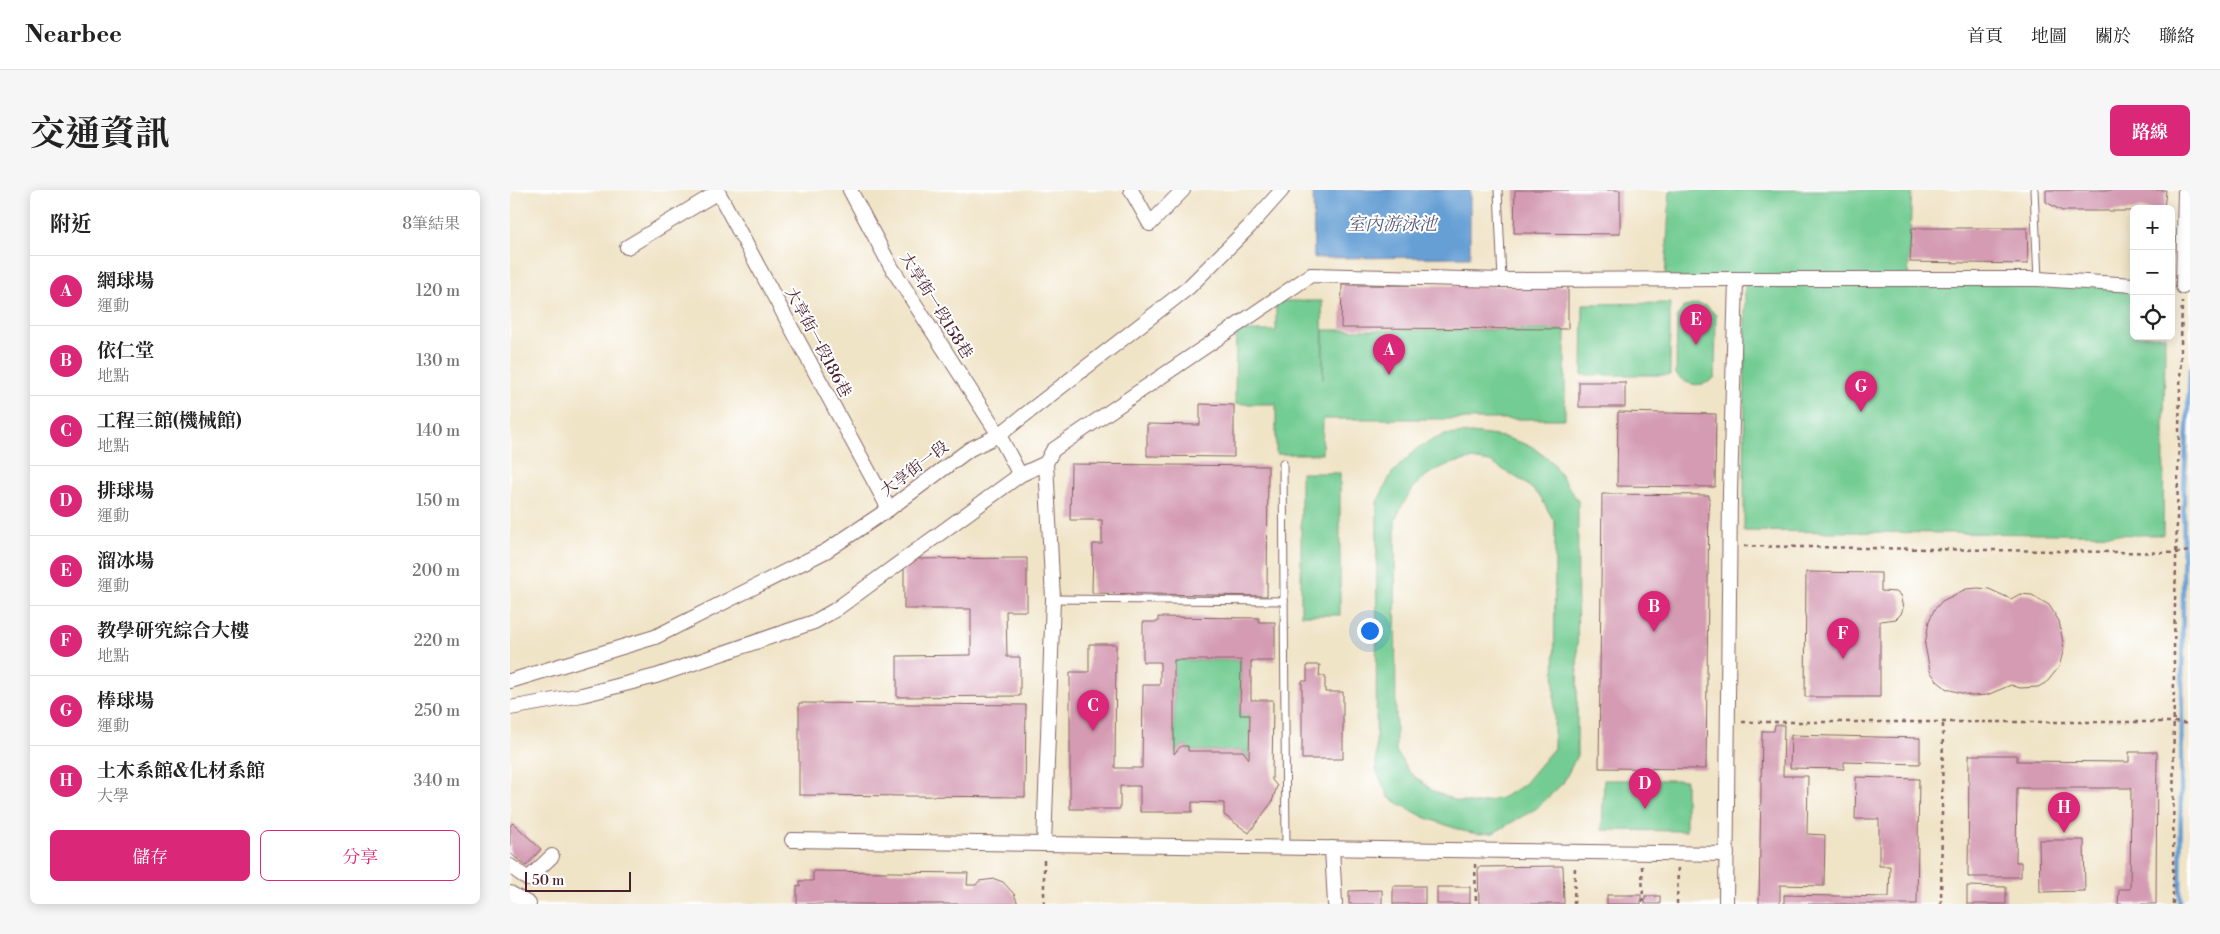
<!DOCTYPE html>
<html lang="zh-TW">
<meta charset="utf-8">
<style>
:root{--surface:#fff;--page:#f6f6f6;--text:#222;--muted:#767676;--line:#e0e0e0;--accent:#db2777}
body{margin:0;font-family:"Libre Bodoni","Noto Serif TC",serif;background:var(--page);color:var(--text)}
.controls{position:absolute;right:15px;top:15px;display:grid;overflow:hidden;border-radius:8px;box-shadow:0 2px 12px #0003}
.controls button{width:45px;height:45px;display:grid;place-items:center;padding:0;border:0;border-bottom:1px solid var(--line);background:var(--surface);color:var(--text);font:25px sans-serif}
.scale{position:absolute;left:15px;bottom:12px;width:106px;box-sizing:border-box;padding-left:5px;border:2px solid #4a1f2b;border-top:0;font-size:14px;line-height:18px;white-space:nowrap;color:#4a1f2b;-webkit-text-stroke:4px #fff;paint-order:stroke}
.you{position:absolute;left:859px;top:440px;width:18px;height:18px;margin:-12px;border:4px solid #fff;border-radius:50%;background:#1a73e8;box-shadow:0 0 0 8px #1a73e833}
.badge{display:grid;place-items:center;width:32px;height:32px;border-radius:50%;background:var(--accent);color:#fff;font-size:16px;font-weight:700}
.pin{position:absolute;translate:-50% -41px;filter:drop-shadow(0 1px 2px #0008)}
.pin::after{content:'';position:absolute;top:26px;width:18px;height:15px;background:inherit;clip-path:polygon(0 0,100% 0,50% 100%)}
.list{margin:0;padding:0;list-style:none}
h2{display:flex;justify-content:space-between;align-items:center;height:65px;margin:0;padding:0 20px;font-size:21px}
h2 small{font-size:16px;font-weight:400;color:var(--muted)}
.list li{display:grid;grid-template-columns:32px 1fr auto;gap:15px;align-items:center;box-sizing:border-box;height:70px;padding:0 20px;border-top:1px solid var(--line)}
.list b{display:block;font-size:19px;white-space:nowrap}
.list p{margin:0;font-size:16px;white-space:nowrap;color:var(--muted)}
.list em{font-size:16px;font-style:normal;color:var(--muted)}
.actions{display:flex;gap:10px;padding:15px 20px}
.actions a{flex:1;padding:11px 0;border:1px solid var(--accent);border-radius:8px;text-align:center;font-size:18px;color:var(--accent)}
.actions .main{background:var(--accent);color:#fff}
.icon{flex:none;width:28px;height:28px;fill:none;stroke:currentColor;stroke-width:2;stroke-linecap:round;stroke-linejoin:round}
.map{position:relative;flex:none;width:1680px;height:714px;overflow:hidden;border-radius:8px}
header{display:flex;align-items:center;gap:30px;box-sizing:border-box;height:70px;padding:0 25px;background:var(--surface);border-bottom:1px solid var(--line)}
header strong{font-size:24px}
nav{display:flex;gap:28px;margin-inline-start:auto;font-size:18px}
.intro{display:flex;align-items:center;justify-content:space-between;box-sizing:border-box;height:120px;padding:0 30px}
h1{margin:0;font-size:35px}
.button{padding:12px 22px;border-radius:8px;background:var(--accent);color:#fff;font-size:18px;font-weight:700}
main{display:flex;gap:30px;padding:0 30px}
aside{flex:1;background:var(--surface);border-radius:8px;box-shadow:0 2px 12px #0003}
.map>svg:first-child{display:block}
</style>
<header>
<strong>Nearbee</strong>
<nav><a>首頁</a><a>地圖</a><a>關於</a><a>聯絡</a></nav>
</header>
<div class="intro"><h1>交通資訊</h1><a class="button">路線</a></div>
<main>
<aside>
<h2>附近<small>8筆結果</small></h2>
<ul class="list">
<li><span class="badge">A</span><div><b>網球場</b><p>運動</p></div><em>120 m</em></li>
<li><span class="badge">B</span><div><b>依仁堂</b><p>地點</p></div><em>130 m</em></li>
<li><span class="badge">C</span><div><b>工程三館(機械館)</b><p>地點</p></div><em>140 m</em></li>
<li><span class="badge">D</span><div><b>排球場</b><p>運動</p></div><em>150 m</em></li>
<li><span class="badge">E</span><div><b>溜冰場</b><p>運動</p></div><em>200 m</em></li>
<li><span class="badge">F</span><div><b>教學研究綜合大樓</b><p>地點</p></div><em>220 m</em></li>
<li><span class="badge">G</span><div><b>棒球場</b><p>運動</p></div><em>250 m</em></li>
<li><span class="badge">H</span><div><b>土木系館&amp;化材系館</b><p>大學</p></div><em>340 m</em></li>
</ul>
<div class="actions"><a class="main">儲存</a><a>分享</a></div>
</aside>
<div class="map">
<svg width="1680" height="714" viewBox="0 0 1680 714">
<rect width="100%" height="100%" fill="#fff"/>
<filter id="ink" filterUnits="userSpaceOnUse"><feTurbulence type="fractalNoise" baseFrequency=".02" numOctaves="2"/><feDisplacementMap in="SourceGraphic" scale="10" xChannelSelector="R" yChannelSelector="G"/><feConvolveMatrix kernelMatrix="1 2 1 2 8 2 1 2 1" color-interpolation-filters="sRGB"/></filter>
<filter id="wash" filterUnits="userSpaceOnUse"><feTurbulence type="fractalNoise" baseFrequency=".0096" numOctaves="4" result="noise"/><feDisplacementMap in="SourceGraphic" scale="20" xChannelSelector="R" yChannelSelector="G"/><feGaussianBlur stdDeviation="1.12" result="paint"/><feColorMatrix in="noise" values="0 0 0 0 0 0 0 0 0 0 0 0 0 0 0 0 0 1.4 0 .05"/><feComposite in="paint" operator="in"/></filter>
<g filter="url(#wash)">
<rect width="100%" height="100%" fill="#f0e4c7"/>
<g fill="#73cc93" stroke="#5e765f" fill-rule="evenodd">
<path d="M1160 0H1402L1398 89H1155Z"/>
<path d="M1235 91 1624 94V146H1655L1653 345 1234 341Z"/>
<path d="M766 111H812L813 189V140H1055V229H813L812 264H766V214H725L726 141H766Z"/>
<path d="M1160 113V185H1072L1073 114Z"/>
<path d="M1187 114 1197 116 1206 125 1205 187C1193 199 1176 196 1166 184L1167 126 1174 117Z"/>
<path d="M962 243 994 247 1021 256 1042 272 1068 311 1067 566 1053 593 1027 618 983 643 968 644 953 641 914 627 879 608 866 580 867 312 882 283 907 258 933 245ZM961 269 980 272 1014 292 1030 306 1045 333 1044 558 1012 596 991 608 967 614 947 611 923 601 899 582 886 561 885 330C904 290 917 278 961 269Z"/>
<rect x="791" y="283" width="39" height="142"/>
<path d="M664 470H731L730 525H740L739 569 733 561H678V556H671L664 564Z"/>
<path d="M1094 590H1176V641L1092 640Z"/>
</g>
<path fill="#659fd4" stroke="#585f80" d="M803 0H960V67L804 68Z"/>
<g fill="none" stroke-linecap="round" stroke-linejoin="round">
<path stroke="#659fd4" stroke-width="4.5" d="M1670 714 1674 296 1680 180"/>
</g>
<g id="blocks">
<g fill="#d49bb2" fill-rule="evenodd">
<path d="M1005 0H1110V44L1004 43Z"/>
<path d="M1536 0H1656L1654 19H1624V21H1552L1536 12Z"/>
<path d="M1402 38H1517L1518 74 1400 72Z"/>
<path d="M832 95 1058 96V139L831 138Z"/>
<rect x="1069" y="192" width="46" height="25"/>
<path d="M690 214 724 215V267L637 266V234L690 235Z"/>
<path d="M1108 222 1206 224 1205 297 1107 296Z"/>
<path d="M561 274 758 276 757 406 582 403 583 354H592V330H560Z"/>
<path d="M1092 304 1199 305 1196 579 1089 578Z"/>
<path d="M517 368V421H496L497 467H510V506L387 507V466L461 465V419H394V369Z"/>
<path d="M1296 382 1371 383V401L1386 402 1390 405 1393 418 1391 424 1386 429 1370 431V507H1295Z"/>
<path d="M1468 398 1479 399 1501 409 1510 404 1522 405 1539 415 1549 431 1554 458 1549 477 1537 492 1528 497 1510 498 1501 495 1477 505 1462 506 1437 499 1427 491 1420 481 1415 455 1419 431 1424 420 1432 411 1456 399Z"/>
<path d="M648 427 749 428V432H765V471H741V510H763L762 590 767 596 762 612 739 643 714 625V613L682 612V622H630V596H610V619H560V482H579V454H606L605 578H632L633 495H650V472H633V432H648ZM664 470H731L730 525H740L739 569 733 561H678V556H671L664 564Z"/>
<path d="M797 475H810L809 486H815V502H833V569H792V491H797Z"/>
<path d="M289 513 516 515 515 607 289 605Z"/>
<path d="M1265 535H1274L1273 586H1298L1297 644 1315 645 1314 696 1270 695V714H1249L1252 541H1264Z"/>
<path d="M1281 545 1410 548V574L1334 572V579L1280 578Z"/>
<path d="M1619 562H1647L1646 714H1608L1609 699H1620L1621 598H1507L1506 672H1511V687H1458L1459 565H1507V571L1619 572Z"/>
<path d="M1346 587 1409 589 1407 714H1274V705L1379 707 1380 676H1369V629H1345Z"/>
<path d="M3 633 31 659 16 676 0 663V636Z"/>
<path d="M1529 650H1574L1575 701 1530 702Z"/>
<path d="M1053 676 1054 714H969L968 677Z"/>
<path d="M303 681 458 683 457 695H466L469 691 485 689 493 692 504 704 508 714H287V696L290 697V691H303Z"/>
<rect x="883" y="696" width="32" height="18"/>
<path d="M1457 696 1496 697V714H1457Z"/>
<rect x="927" y="697" width="33" height="17"/>
<path d="M872 700V714H839V701Z"/>
<rect x="1097" y="705" width="34" height="9"/>
<rect x="1135" y="706" width="15" height="8"/>
</g>
</g>
</g>
<g filter="url(#ink)">
<use href="#blocks" fill-opacity="0" stroke="#846462" stroke-width="1"/>
<g fill="none" stroke-linecap="round" stroke-linejoin="round">
<g stroke="#846462" stroke-width="9">
<g id="service">
<path d="M988 0 992 90"/>
<path d="M1524 0 1528 89"/>
<path d="M773 273 776 658"/>
<path d="M543 409 774 411"/>
</g>
</g>
<g stroke="#846462" stroke-width="16">
<g id="minor">
<path d="M340 0 380 75 489 245 510 285"/>
<path d="M621 0 640 34 673 0"/>
<path d="M117 57 208 2 379 319"/>
<path d="M1673 97 1675 0"/>
<path d="M0 491 145 447 316 361 379 319 460 259 489 245 678 98 740 36 772 0"/>
<path d="M0 518 72 505 146 486 304 432 325 420 510 285 536 273"/>
<path d="M282 650 534 654"/>
<path d="M822 658 825 714"/>
<path d="M1217 664 534 654 543 409 536 273 543 260 801 85 992 90 1226 89"/>
<path d="M0 676 18 689 42 666"/>
<path d="M0 703 19 714"/>
<path d="M1216 714 1220 302 1226 89H1528L1624 95"/>
</g>
</g>
<g stroke="#846462" stroke-width="2.5" stroke-dasharray="4 4" stroke-linecap="butt">
<path d="M1234 356 1666 363 1680 361"/>
<path d="M1232 532H1664L1680 534"/>
<path d="M965 674 966 714"/>
<path d="M1132 676 1133 714"/>
<path d="M534 714V668"/>
<path d="M1064 714 1065 676"/>
<path d="M1167 714 1168 676"/>
<path d="M1431 714 1433 532"/>
<path d="M1663 714 1664 458 1672 111"/>
</g>
<use href="#service" stroke="#fff" stroke-width="7"/>
<use href="#minor" stroke="#fff" stroke-width="14"/>
</g>
</g>
<g text-anchor="middle" stroke-width="4" stroke-linejoin="round" paint-order="stroke">
<g font-size="16" fill="#4a1f2b" stroke="#fff">
<text transform="translate(427 115) rotate(58)" y="6">大享街一段158巷</text>
<text transform="translate(309 152) rotate(62)" y="6">大享街一段186巷</text>
<text transform="translate(404 278) rotate(-37)" y="6">大享街一段</text>
</g>
<g font-size="18" font-style="italic" fill="#565977" stroke="#fff">
<text x="882" y="40">室內游泳池</text>
</g>
</g>
</svg>
<div class="controls">
<button>+</button>
<button>−</button>
<button><svg class="icon" aria-label="locate" viewBox="0 0 24 24"><circle cx="12" cy="12" r="6"/><path d="M12 2v4M12 18v4M2 12h4M18 12h4"/></svg></button>
</div>
<div class="scale">50 m</div>
<div class="you"></div>
<div class="pin badge" style="left:879px;top:185px">A</div>
<div class="pin badge" style="left:1144px;top:442px">B</div>
<div class="pin badge" style="left:583px;top:541px">C</div>
<div class="pin badge" style="left:1135px;top:619px">D</div>
<div class="pin badge" style="left:1186px;top:155px">E</div>
<div class="pin badge" style="left:1333px;top:469px">F</div>
<div class="pin badge" style="left:1351px;top:222px">G</div>
<div class="pin badge" style="left:1554px;top:643px">H</div>
</div>
</main>
